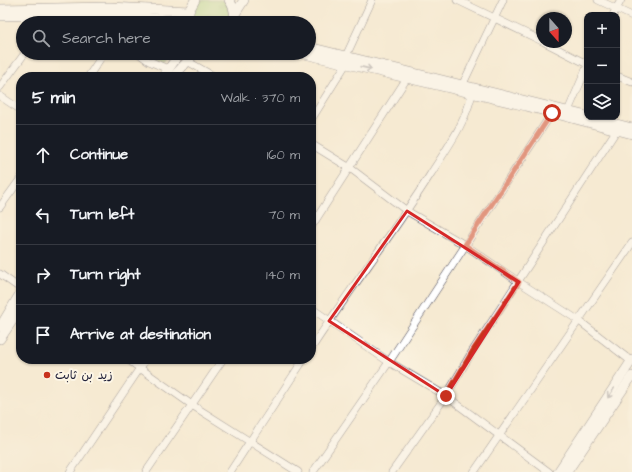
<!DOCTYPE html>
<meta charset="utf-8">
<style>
:root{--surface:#171b24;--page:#20242c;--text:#f1f3f6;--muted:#9ea1a6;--line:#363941}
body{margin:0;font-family:"Architects Daughter","Playpen Sans Arabic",sans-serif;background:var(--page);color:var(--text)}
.controls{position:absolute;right:12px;top:12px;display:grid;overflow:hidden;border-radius:8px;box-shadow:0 1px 3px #0004}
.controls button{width:36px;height:36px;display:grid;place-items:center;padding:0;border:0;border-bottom:1px solid var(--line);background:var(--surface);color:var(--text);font:20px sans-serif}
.compass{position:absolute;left:536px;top:12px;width:36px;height:36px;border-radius:50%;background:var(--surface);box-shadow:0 1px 3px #0004;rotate:159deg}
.stop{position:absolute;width:12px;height:12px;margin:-9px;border:3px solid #c8321e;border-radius:50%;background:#fff}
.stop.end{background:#c8321e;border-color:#fff;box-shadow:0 1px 4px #0008}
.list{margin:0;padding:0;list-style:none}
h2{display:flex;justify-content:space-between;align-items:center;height:52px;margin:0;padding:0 16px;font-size:17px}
h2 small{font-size:13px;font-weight:400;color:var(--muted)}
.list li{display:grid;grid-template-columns:26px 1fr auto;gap:12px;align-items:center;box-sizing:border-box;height:60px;padding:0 16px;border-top:1px solid var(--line)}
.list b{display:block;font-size:15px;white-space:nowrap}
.list em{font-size:13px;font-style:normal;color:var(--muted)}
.icon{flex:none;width:22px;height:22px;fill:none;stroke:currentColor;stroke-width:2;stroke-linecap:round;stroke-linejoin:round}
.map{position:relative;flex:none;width:632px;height:472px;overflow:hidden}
.search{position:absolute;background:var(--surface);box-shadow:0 1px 3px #0004;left:16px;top:16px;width:300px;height:44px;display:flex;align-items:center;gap:10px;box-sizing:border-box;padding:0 14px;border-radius:22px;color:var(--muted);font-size:15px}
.panel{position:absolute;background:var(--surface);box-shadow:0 1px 3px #0004;left:16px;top:72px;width:300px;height:292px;border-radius:16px}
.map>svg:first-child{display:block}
</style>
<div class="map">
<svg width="632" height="472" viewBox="0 0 632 472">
<defs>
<pattern id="grass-tufts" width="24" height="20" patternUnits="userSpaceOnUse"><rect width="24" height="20" fill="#a4d07d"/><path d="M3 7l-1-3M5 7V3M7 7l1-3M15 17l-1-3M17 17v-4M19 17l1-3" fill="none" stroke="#8db26d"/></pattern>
</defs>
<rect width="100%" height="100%" fill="#fcf5e5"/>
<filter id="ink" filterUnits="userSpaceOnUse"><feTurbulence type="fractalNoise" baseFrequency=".025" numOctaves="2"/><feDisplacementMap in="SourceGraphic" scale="8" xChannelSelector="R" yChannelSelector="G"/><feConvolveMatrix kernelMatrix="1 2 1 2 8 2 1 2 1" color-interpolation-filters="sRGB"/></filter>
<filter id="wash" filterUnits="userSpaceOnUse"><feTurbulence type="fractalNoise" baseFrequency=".012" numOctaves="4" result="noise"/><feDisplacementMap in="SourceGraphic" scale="16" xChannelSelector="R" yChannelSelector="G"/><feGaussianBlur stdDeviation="0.9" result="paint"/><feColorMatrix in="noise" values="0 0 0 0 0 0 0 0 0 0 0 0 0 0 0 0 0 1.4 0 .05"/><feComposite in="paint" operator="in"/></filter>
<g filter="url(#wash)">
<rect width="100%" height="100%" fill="#f6ead2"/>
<g fill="url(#grass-tufts)" stroke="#63795c">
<path d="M201 0C207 0 215 0 221 0 230 2 231 16 228 23H195C191 14 194 6 201 0Z"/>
<path d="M144 53H172L165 64Z"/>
</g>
</g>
<g filter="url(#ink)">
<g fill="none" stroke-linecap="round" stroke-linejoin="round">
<g stroke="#424052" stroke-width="8">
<g id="minor">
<path d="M457 0 542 41"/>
<path d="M598 0 632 16"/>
<path d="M613 15 621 0"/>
<path d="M48 23 54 15"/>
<path d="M123 23 128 15"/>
<path d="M544 42 587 64"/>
<path d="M138 53 149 61 168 69"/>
<path d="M346 56 372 0"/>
<path d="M187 61 215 77"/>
<path d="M617 76 632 82"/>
<path d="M88 77 104 53"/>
<path d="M0 87 25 53"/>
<path d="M461 88 503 0"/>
<path d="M0 96 21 110"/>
<path d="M568 111 587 67"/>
<path d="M311 120 346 64"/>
<path d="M311 144 350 168 407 211 465 245 519 282 578 320 631 361"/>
<path d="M0 207 21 178"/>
<path d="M311 227 407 78"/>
<path d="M0 274 21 289"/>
<path d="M311 308 389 362 446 396 549 472"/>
<path d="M311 349C349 290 392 235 430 175 447 148 467 122 473 89"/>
<path d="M127 359 192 405 298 472"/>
<path d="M70 472 146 359"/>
<path d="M146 472 223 359"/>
<path d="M230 472 304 359"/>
<path d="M313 472 389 362 552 113"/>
<path d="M392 472 446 396 472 352 616 131"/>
<path d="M474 472 632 243"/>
</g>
</g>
<g stroke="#424052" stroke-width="10">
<g id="tertiary">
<path d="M229 0C234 7 236 15 233 23"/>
<path d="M0 9 110 7 189 11"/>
<path d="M235 14 244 0"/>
<path d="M0 16C40 15 80 14 119 15 143 16 166 21 189 19"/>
<path d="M189 17V11L195 0"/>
<path d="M309 47 587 116"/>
<path d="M300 53 526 106 632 134"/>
<path d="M163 77 180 53"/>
<path d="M173 77 195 53"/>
<path d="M590 117 632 128"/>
<path d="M0 327 21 292"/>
<path d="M0 339 21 308"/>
<path d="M558 472 632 360"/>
<path d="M567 472 632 376"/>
</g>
</g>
<use href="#minor" stroke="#fff" stroke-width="7"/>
<use href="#tertiary" stroke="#fff" stroke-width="9"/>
</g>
<defs><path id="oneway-shaft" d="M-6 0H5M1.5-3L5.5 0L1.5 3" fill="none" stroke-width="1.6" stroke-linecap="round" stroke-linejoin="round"/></defs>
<g stroke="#9c9ca7">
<use href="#oneway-shaft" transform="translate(366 68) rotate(13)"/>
<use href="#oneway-shaft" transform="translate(611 393) rotate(123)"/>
</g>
</g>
<g fill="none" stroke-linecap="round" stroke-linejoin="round" filter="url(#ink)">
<path stroke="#c8321e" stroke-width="5" d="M446 396 472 352 519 282 465 245 552 113"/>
</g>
<path d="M0 0H632V472H0ZM407 211 519 282 446 396 329 321Z" fill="#f6ead2" fill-opacity=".55" fill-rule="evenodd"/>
<path fill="none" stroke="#d62828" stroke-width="3" stroke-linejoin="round" d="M407 211 519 282 446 396 329 321Z"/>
<circle fill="#c8321e" stroke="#fcf5e5" stroke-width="1.5" cx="47" cy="375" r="4"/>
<g text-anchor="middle" stroke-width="4" stroke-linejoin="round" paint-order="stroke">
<g font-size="12" fill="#22223b" stroke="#fcf5e5" text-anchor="start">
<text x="55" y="379">زيد بن ثابت</text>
</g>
</g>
</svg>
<div class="controls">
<button>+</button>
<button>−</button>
<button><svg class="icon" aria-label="layers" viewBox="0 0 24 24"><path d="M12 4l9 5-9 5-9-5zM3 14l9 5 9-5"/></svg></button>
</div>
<svg class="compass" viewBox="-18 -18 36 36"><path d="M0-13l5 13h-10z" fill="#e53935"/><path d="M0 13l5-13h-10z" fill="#9ea1a6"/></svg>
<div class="stop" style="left:552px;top:113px"></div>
<div class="stop end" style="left:446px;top:396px"></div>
<div class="search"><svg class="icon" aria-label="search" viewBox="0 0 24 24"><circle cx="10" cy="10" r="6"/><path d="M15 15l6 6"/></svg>Search here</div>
<section class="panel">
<h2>5 min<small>Walk · 370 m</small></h2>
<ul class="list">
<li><svg class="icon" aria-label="ahead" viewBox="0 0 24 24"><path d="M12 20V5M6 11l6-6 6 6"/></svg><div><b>Continue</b></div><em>160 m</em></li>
<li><svg class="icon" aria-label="left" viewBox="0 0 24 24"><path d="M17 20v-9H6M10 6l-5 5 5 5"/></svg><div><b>Turn left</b></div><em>70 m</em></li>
<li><svg class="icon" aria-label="right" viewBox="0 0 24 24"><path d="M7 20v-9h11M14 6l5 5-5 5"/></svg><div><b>Turn right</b></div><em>140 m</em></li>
<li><svg class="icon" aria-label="arrive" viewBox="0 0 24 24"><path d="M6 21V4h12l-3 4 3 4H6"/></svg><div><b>Arrive at destination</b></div></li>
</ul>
</section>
</div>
